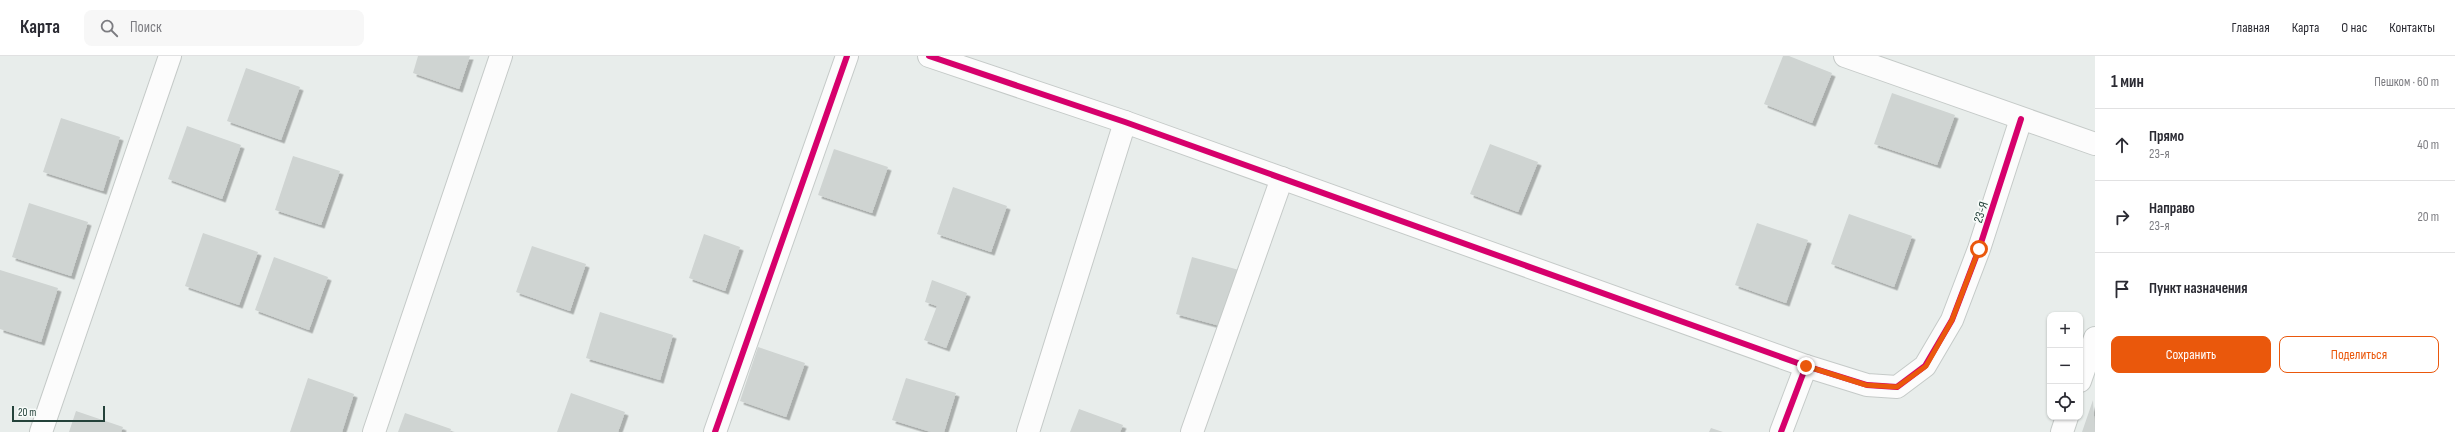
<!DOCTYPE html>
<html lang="ru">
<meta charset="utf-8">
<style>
:root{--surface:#fff;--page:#f7f7f7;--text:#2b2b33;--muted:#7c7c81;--line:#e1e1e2;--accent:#ea580c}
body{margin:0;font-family:"Sofia Sans Condensed",sans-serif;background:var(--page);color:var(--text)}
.controls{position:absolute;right:12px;bottom:12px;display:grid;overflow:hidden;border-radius:8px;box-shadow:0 1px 3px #0004}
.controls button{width:36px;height:36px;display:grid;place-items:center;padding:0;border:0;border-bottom:1px solid var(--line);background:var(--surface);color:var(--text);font:20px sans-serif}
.scale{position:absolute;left:12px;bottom:10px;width:93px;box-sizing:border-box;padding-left:4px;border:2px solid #24423a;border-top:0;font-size:11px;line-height:14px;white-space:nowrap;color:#24423a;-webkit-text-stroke:3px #f7fbf9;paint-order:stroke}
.stop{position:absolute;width:12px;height:12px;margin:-9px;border:3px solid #ea580c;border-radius:50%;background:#fff}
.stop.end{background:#ea580c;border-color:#fff;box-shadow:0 1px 4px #0008}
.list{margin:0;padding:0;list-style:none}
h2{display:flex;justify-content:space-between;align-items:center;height:52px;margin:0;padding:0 16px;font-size:17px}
h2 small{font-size:13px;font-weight:400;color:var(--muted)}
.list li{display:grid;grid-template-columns:26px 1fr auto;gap:12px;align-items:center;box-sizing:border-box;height:72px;padding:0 16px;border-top:1px solid var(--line)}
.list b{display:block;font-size:15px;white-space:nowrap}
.list p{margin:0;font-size:13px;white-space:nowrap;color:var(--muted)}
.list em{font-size:13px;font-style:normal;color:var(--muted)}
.actions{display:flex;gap:8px;padding:12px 16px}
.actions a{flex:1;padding:9px 0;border:1px solid var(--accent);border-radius:8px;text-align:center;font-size:14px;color:var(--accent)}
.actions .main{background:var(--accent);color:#fff}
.icon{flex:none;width:22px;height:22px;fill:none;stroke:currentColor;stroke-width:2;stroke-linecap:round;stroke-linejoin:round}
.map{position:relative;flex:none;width:2095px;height:376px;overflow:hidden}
header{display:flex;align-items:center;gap:24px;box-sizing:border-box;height:56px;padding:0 20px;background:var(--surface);border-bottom:1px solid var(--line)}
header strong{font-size:19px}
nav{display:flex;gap:22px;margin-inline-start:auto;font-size:14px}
.search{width:280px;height:36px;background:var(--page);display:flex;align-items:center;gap:10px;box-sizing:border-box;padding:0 14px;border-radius:8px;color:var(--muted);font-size:15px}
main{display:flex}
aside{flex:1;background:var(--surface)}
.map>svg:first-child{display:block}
</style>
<header>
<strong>Карта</strong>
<div class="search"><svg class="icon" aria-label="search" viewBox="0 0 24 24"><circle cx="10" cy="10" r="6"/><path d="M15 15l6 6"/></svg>Поиск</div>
<nav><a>Главная</a><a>Карта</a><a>О нас</a><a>Контакты</a></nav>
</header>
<main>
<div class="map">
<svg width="2095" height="376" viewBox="0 0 2095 376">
<defs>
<filter id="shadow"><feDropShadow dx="3.5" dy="3.5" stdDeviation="0" flood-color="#0004"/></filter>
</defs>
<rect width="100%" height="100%" fill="#e8edeb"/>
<g fill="#cfd4d2" filter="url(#shadow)">
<path d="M418 0H470L459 33 413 17Z"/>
<path d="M1783 0H1789L1832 17 1812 67 1764 48Z"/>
<path d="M246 12 300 31 281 84 227 65Z"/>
<path d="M1892 37 1955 59 1937 109 1874 88Z"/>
<path d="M61 62 120 81 103 135 43 116Z"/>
<path d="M187 70 241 89 222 143 168 123Z"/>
<path d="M1490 88 1538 106 1518 156 1470 138Z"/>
<path d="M834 93 888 111 872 157 818 139Z"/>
<path d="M293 100 340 115 321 169 275 154Z"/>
<path d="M953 131 1007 150 991 196 937 178Z"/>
<path d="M29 147 88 166 71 220 12 201Z"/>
<path d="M1849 158 1912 180 1894 231 1831 208Z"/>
<path d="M1757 167 1808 184 1786 247 1735 229Z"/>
<path d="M203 177 258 196 239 249 185 230Z"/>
<path d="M704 178 740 191 725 235 689 222Z"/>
<path d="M532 190 586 208 570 255 516 236Z"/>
<path d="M274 201 328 221 309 274 255 254Z"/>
<path d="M1192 201 1239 214 1224 271 1176 258Z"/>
<path d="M0 214 58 232 41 286 0 273Z"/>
<path d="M932 224 967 237 946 292 924 284 937 250 925 246Z"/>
<path d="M600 256 673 279 660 324 586 302Z"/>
<path d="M758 291 805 307 786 361 740 345Z"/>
<path d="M308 322 354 338 342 376H290Z"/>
<path d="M906 322 956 337 944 376H931L892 364Z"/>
<path d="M571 337 625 356 618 376H557Z"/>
<path d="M2093 344 2095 376H2082Z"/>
<path d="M1079 353 1123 369 1120 376H1070Z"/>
<path d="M76 355 123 371 121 376H69Z"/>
<path d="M405 357 451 373 450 376H398Z"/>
<path d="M1711 372 1723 376H1709Z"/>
</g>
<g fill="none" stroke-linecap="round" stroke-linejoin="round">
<g stroke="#c5cac8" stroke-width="24">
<g id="minor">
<path d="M929 0 1125 66 1806 310"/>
<path d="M1845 0 2095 88"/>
<path d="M2080 325 2095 282"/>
<path d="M41 376 170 0"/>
<path d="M374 376 501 0"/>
<path d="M715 376 847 0"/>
<path d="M1028 376 1125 66"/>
<path d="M1192 376 1282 122"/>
<path d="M1781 376 1806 310 1867 329 1897 331 1925 310 1952 264 1979 193 2021 63"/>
<path d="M2062 376 2067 361"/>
</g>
</g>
<use href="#minor" stroke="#fcfcfc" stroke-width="22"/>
<g stroke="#f7fbf9" stroke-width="8">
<g id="cycleway">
<path d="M929 0 1125 66 1806 310"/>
<path d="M715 376 847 0"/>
<path d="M1781 376 1806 310 1867 329 1897 331 1925 310 1952 264 1979 193 2021 63"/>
</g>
</g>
<use href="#cycleway" stroke="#d6006c" stroke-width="6"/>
</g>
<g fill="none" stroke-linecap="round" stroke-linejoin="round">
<path stroke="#ea580c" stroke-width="5" d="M1806 310 1866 329 1897 331 1926 310 1952 264 1979 193"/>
</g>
<g text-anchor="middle" stroke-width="3.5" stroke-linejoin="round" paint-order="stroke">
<g font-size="13" fill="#24423a" stroke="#f7fbf9">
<text transform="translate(1980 156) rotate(-72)" y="5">23-Я</text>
</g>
</g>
</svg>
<div class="controls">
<button>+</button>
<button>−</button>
<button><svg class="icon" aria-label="locate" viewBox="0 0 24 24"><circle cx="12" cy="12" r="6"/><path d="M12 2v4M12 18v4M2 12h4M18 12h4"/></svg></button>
</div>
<div class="scale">20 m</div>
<div class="stop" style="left:1979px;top:193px"></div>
<div class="stop end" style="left:1806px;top:310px"></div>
</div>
<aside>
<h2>1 мин<small>Пешком · 60 m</small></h2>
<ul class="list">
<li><svg class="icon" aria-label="ahead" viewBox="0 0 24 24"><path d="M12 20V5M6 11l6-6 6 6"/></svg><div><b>Прямо</b><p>23-я</p></div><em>40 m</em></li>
<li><svg class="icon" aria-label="right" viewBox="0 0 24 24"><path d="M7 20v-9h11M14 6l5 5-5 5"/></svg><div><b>Направо</b><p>23-я</p></div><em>20 m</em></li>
<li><svg class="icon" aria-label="arrive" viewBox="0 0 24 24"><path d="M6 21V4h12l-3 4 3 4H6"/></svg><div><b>Пункт назначения</b></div></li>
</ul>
<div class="actions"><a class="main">Сохранить</a><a>Поделиться</a></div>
</aside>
</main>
